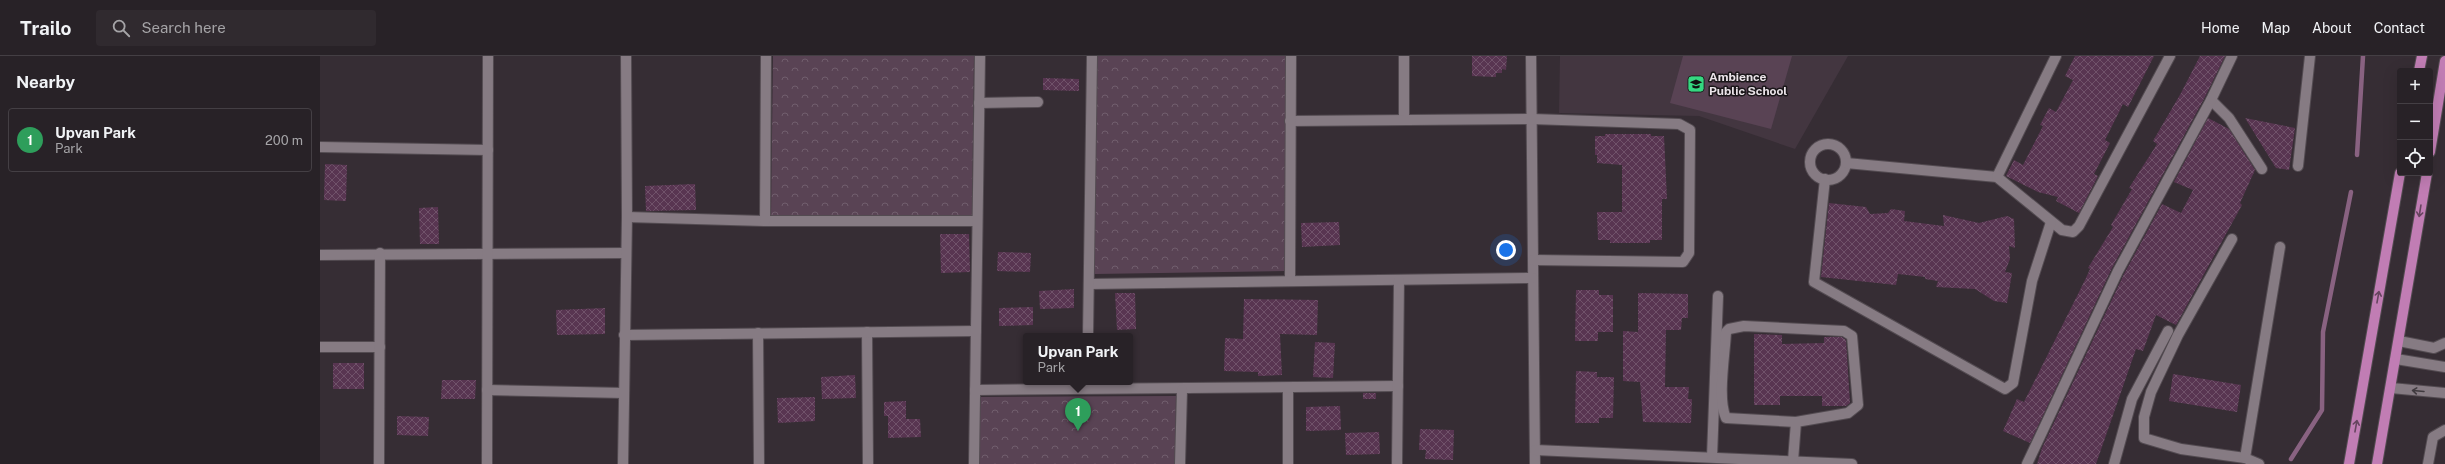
<!DOCTYPE html>
<meta charset="utf-8">
<style>
:root{--surface:#282227;--page:#302a2f;--text:#f1f3f6;--muted:#a5a4a7;--line:#443f44;--accent:#8bbbb9}
body{margin:0;font-family:"Public Sans",sans-serif;background:var(--page);color:var(--text)}
.controls{position:absolute;right:12px;top:12px;display:grid;overflow:hidden;border-radius:4px;box-shadow:0 4px 16px #0002}
.controls button{width:36px;height:36px;display:grid;place-items:center;padding:0;border:0;border-bottom:1px solid var(--line);background:var(--surface);color:var(--text);font:20px sans-serif}
.you{position:absolute;left:1186px;top:194px;width:14px;height:14px;margin:-10px;border:3px solid #fff;border-radius:50%;background:#1a73e8;box-shadow:0 0 0 6px #1a73e833}
.badge{display:grid;place-items:center;width:26px;height:26px;border-radius:50%;background:var(--accent);color:#fff;font-size:13px;font-weight:700}
.pin{position:absolute;translate:-50% -33px;filter:drop-shadow(0 1px 2px #0008)}
.pin::after{content:'';position:absolute;top:21px;width:14px;height:12px;background:inherit;clip-path:polygon(0 0,100% 0,50% 100%)}
.popup{position:absolute;left:703px;top:277px;width:110px;height:52px;box-sizing:border-box;display:grid;place-content:center;border-radius:4px;background:var(--surface);filter:drop-shadow(0 1px 3px #0005);font-size:13px;white-space:nowrap;color:var(--muted)}
.popup b{font-size:15px;color:var(--text)}
.popup::after{content:'';position:absolute;left:50%;top:100%;margin-left:-8px;border:8px solid transparent;border-top-color:var(--surface)}
.list{margin:0;padding:0;list-style:none}
h2{display:flex;justify-content:space-between;align-items:center;height:52px;margin:0;padding:0 16px;font-size:17px}
h2 small{font-size:13px;font-weight:400;color:var(--muted)}
.list li{display:grid;grid-template-columns:26px 1fr auto;gap:12px;align-items:center;box-sizing:border-box;height:64px;margin:0 8px 8px;padding:0 8px;border:1px solid var(--line);border-radius:4px}
.list b{display:block;font-size:15px;white-space:nowrap}
.list p{margin:0;font-size:13px;white-space:nowrap;color:var(--muted)}
.list em{font-size:13px;font-style:normal;color:var(--muted)}
.icon{flex:none;width:22px;height:22px;fill:none;stroke:currentColor;stroke-width:2;stroke-linecap:round;stroke-linejoin:round}
.map{position:relative;flex:none;width:2125px;height:408px;overflow:hidden}
header{display:flex;align-items:center;gap:24px;box-sizing:border-box;height:56px;padding:0 20px;background:var(--surface);border-bottom:1px solid var(--line)}
header strong{font-size:19px}
nav{display:flex;gap:22px;margin-inline-start:auto;font-size:14px}
.search{width:280px;height:36px;background:var(--page);display:flex;align-items:center;gap:10px;box-sizing:border-box;padding:0 14px;border-radius:4px;color:var(--muted);font-size:15px}
main{display:flex}
aside{flex:1;background:var(--surface)}
.map>svg:first-child{display:block}
</style>
<header>
<strong>Trailo</strong>
<div class="search"><svg class="icon" aria-label="search" viewBox="0 0 24 24"><circle cx="10" cy="10" r="6"/><path d="M15 15l6 6"/></svg>Search here</div>
<nav><a>Home</a><a>Map</a><a>About</a><a>Contact</a></nav>
</header>
<main>
<aside>
<h2>Nearby<small></small></h2>
<ul class="list">
<li><span class="badge" style="background:#2e9e5b">1</span><div><b>Upvan Park</b><p>Park</p></div><em>200 m</em></li>
</ul>
</aside>
<div class="map">
<svg width="2125" height="408" viewBox="0 0 2125 408">
<defs>
<pattern id="forest-crowns" width="20" height="18" patternUnits="userSpaceOnUse"><rect width="20" height="18" fill="#594354"/><path d="M2 6a3 3 0 1 1 6 0M12 15a3 3 0 1 1 6 0" fill="none" stroke="#715e6d"/></pattern>
<pattern id="building-cross-hatch" width="8" height="8" patternUnits="userSpaceOnUse"><rect width="8" height="8" fill="#583551"/><path d="M0 0l8 8M0 8l8-8" fill="none" stroke="#70526a"/></pattern>
</defs>
<rect width="100%" height="100%" fill="#362d34"/>
<path fill="#433640" d="M1240 0H1528L1475 93 1379 60 1239 57Z"/>
<g fill="url(#forest-crowns)">
<path d="M453 0H654L652 160 451 159Z"/>
<path d="M777 0H965V215L774 218Z"/>
<path d="M856 340 855 408H659L660 341Z"/>
</g>
<path fill="#594354" d="M1363 0H1472L1451 73 1350 47Z"/>
<g fill="none" stroke-linecap="round" stroke-linejoin="round">
<g stroke="#896281" stroke-width="4.5">
<path d="M2037 99 2043 0"/>
<path d="M1971 403 2002 354 2003 276 2031 136"/>
</g>
</g>
<g fill="url(#building-cross-hatch)">
<path d="M1152 0H1187L1186 14 1182 13V17H1176V21L1152 20Z"/>
<path d="M1755 0H1834L1808 51 1803 48 1785 84 1790 87 1774 118 1778 120 1759 157 1736 145 1738 141 1718 136 1686 120 1694 104 1703 109 1723 70 1720 69 1729 52 1736 56 1753 24 1745 20Z"/>
<path d="M1880 0H1905L1885 41 1792 212 1710 387 1683 375 1697 343 1704 346 1765 224 1770 213 1768 212 1793 171 1791 169 1812 133 1809 132 1837 88 1833 85 1861 37Z"/>
<path d="M723 22 759 23V35L723 34Z"/>
<path d="M1888 62 1909 73 1935 114 1920 147 1922 149 1856 269 1836 259 1823 295 1816 293 1776 408H1717L1722 392 1804 218 1842 148 1861 157 1873 134 1854 126Z"/>
<path d="M1925 62 1975 72 1969 114 1956 112Z"/>
<path d="M1285 78H1331V80H1344L1347 143H1342V184H1330V187H1290V184H1278L1277 156H1302V109L1277 107V99H1275V80H1285Z"/>
<path d="M5 108 27 109 26 145 4 144Z"/>
<path d="M375 128 376 154 326 155 325 130Z"/>
<path d="M1509 147 1546 151 1550 158 1568 157 1571 153 1585 155 1584 165 1624 170 1623 159 1659 167 1687 160 1694 163 1695 192 1689 190 1690 203 1685 216 1692 217 1687 247 1674 245 1655 233 1616 231 1618 225 1605 223V221L1578 218 1576 229 1501 221Z"/>
<path d="M118 151 119 188H100L99 152Z"/>
<path d="M1019 166 1020 189 982 191 981 167Z"/>
<path d="M620 178H649L650 216 621 217Z"/>
<path d="M678 196 711 197 710 216 677 215Z"/>
<path d="M754 233V252L720 253 719 235Z"/>
<path d="M1256 234H1279V239H1293V276H1278V285H1255Z"/>
<path d="M795 237H815L816 273 797 274Z"/>
<path d="M1318 237 1368 238V262H1362L1361 274H1346L1345 331H1369L1368 343H1372L1371 367 1323 366 1320 326 1303 325V275L1318 276Z"/>
<path d="M924 243 998 244 997 279 960 278 962 319 938 320V316L904 315 905 282 923 283Z"/>
<path d="M713 251V269L679 270V252Z"/>
<path d="M285 252V278L237 279 236 254Z"/>
<path d="M1434 278 1462 279V288L1504 287V281H1522L1526 284 1530 347 1526 350H1502V340H1460V349H1434Z"/>
<path d="M995 286 1015 287 1013 322 993 321Z"/>
<rect x="13" y="307" width="31" height="26"/>
<path d="M1256 315 1277 316V321H1294L1293 362H1279V367H1255Z"/>
<path d="M1853 318 1921 329 1917 356 1849 345Z"/>
<path d="M535 319 536 342 502 343 501 321Z"/>
<path d="M122 324H156L155 343H121Z"/>
<rect x="1043" y="337" width="13" height="6"/>
<path d="M495 341V365L458 367 457 342Z"/>
<path d="M586 345V363H600L601 381 568 382V360H564V346Z"/>
<path d="M1020 350 1021 374 986 375V351Z"/>
<path d="M77 360 109 361 108 380 77 379Z"/>
<path d="M1100 373 1134 374 1133 404 1105 403 1106 394H1099Z"/>
<path d="M1059 376 1060 398 1026 399 1025 377Z"/>
</g>
<g fill="none" stroke-linecap="round" stroke-linejoin="round">
<g stroke="#534b51" stroke-width="12">
<g id="minor">
<path d="M1211 0 1215 408"/>
<path d="M1891 44 1909 62 1942 113"/>
<path d="M659 47 718 46"/>
<path d="M1084 64V0"/>
<path d="M970 65 1212 63 1359 68 1370 74 1369 197 1363 206 1213 204"/>
<circle cx="1508" cy="106" r="18"/>
<path d="M0 91 168 94"/>
<path d="M1526 107 1677 121 1742 174 1753 176 1759 170 1850 0"/>
<path d="M1978 110 1990 0"/>
<path d="M1677 121 1736 0"/>
<path d="M1505 123 1494 226 1685 333 1693 327 1712 225 1731 166"/>
<path d="M307 161 445 165H657"/>
<path d="M445 165 446 0"/>
<path d="M1912 183 1858 279 1831 336 1824 361V382L1861 393 1925 402"/>
<path d="M0 199 306 197"/>
<path d="M970 225 971 0"/>
<path d="M769 228 1213 222"/>
<path d="M547 276 548 408"/>
<path d="M438 277 439 408"/>
<path d="M304 279 656 275"/>
<path d="M768 280 772 0"/>
<path d="M2079 285 2114 292 2125 287"/>
<path d="M0 291H60"/>
<path d="M2076 303 2125 311"/>
<path d="M968 332V408"/>
<path d="M2071 332 2125 337"/>
<path d="M167 334 304 337"/>
<path d="M655 334 1078 330"/>
<path d="M1215 394 1532 408"/>
<path d="M1392 401 1398 240"/>
<path d="M1473 405 1476 366 1406 362C1397 343 1405 299 1406 276L1409 273 1424 270 1524 275 1532 280 1538 349 1528 357 1476 366"/>
<path d="M59 408 60 197"/>
<path d="M167 408 168 0"/>
<path d="M303 408 307 161 306 0"/>
<path d="M654 408 660 0"/>
<path d="M860 408 862 334"/>
<path d="M1077 408 1079 224"/>
<path d="M1707 408 1798 215 1891 44 1912 0"/>
<path d="M1794 408 1812 343 1848 275"/>
<path d="M1939 408 1925 402 1960 191"/>
<path d="M2108 408 2113 381 2125 374"/>
</g>
</g>
<g stroke="#534b51" stroke-width="12">
<g id="major">
<path d="M2099 15 2102 0"/>
<path d="M2110 96 2125 5"/>
<path d="M2029 408 2080 117"/>
<path d="M2057 408 2107 117"/>
</g>
</g>
<use href="#minor" stroke="#867b83" stroke-width="10"/>
<use href="#major" stroke="#c17db4" stroke-width="10"/>
</g>
<defs><path id="oneway-shaft" d="M-6 0H5M1.5-3L5.5 0L1.5 3" fill="none" stroke-width="1.6" stroke-linecap="round" stroke-linejoin="round"/></defs>
<g stroke="#66455f">
<use href="#oneway-shaft" transform="translate(2100 155) rotate(99)"/>
<use href="#oneway-shaft" transform="translate(2058 241) rotate(-80)"/>
<use href="#oneway-shaft" transform="translate(2036 370) rotate(-80)"/>
</g>
<use stroke="#403a3f" href="#oneway-shaft" transform="translate(2098 335) rotate(-175)"/>
<defs>
<g id="school-square" transform="scale(0.9)"><rect x="-9" y="-9" width="18" height="18" rx="4" fill="#35d881" stroke="#1b171a"/><path d="M0-5L7-2L0 1L-7-2ZM-4 1L0 2.5L4 1V4Q0 6-4 4Z" fill="#111"/></g>
</defs>
<g fill-rule="evenodd">
<use href="#school-square" x="1376" y="28"/>
</g>
<g text-anchor="middle" stroke-width="3" stroke-linejoin="round" paint-order="stroke">
<g font-size="12" font-weight="bold" fill="#ebe4e9" stroke="#1b171a" text-anchor="start">
<text x="1389" y="25">Ambience<tspan x="1389" dy="14">Public School</tspan></text>
</g>
</g>
</svg>
<div class="controls">
<button>+</button>
<button>−</button>
<button><svg class="icon" aria-label="locate" viewBox="0 0 24 24"><circle cx="12" cy="12" r="6"/><path d="M12 2v4M12 18v4M2 12h4M18 12h4"/></svg></button>
</div>
<div class="you"></div>
<div class="pin badge" style="left:758px;top:375px;background:#2e9e5b">1</div>
<div class="popup"><b>Upvan Park</b>Park</div>
</div>
</main>
